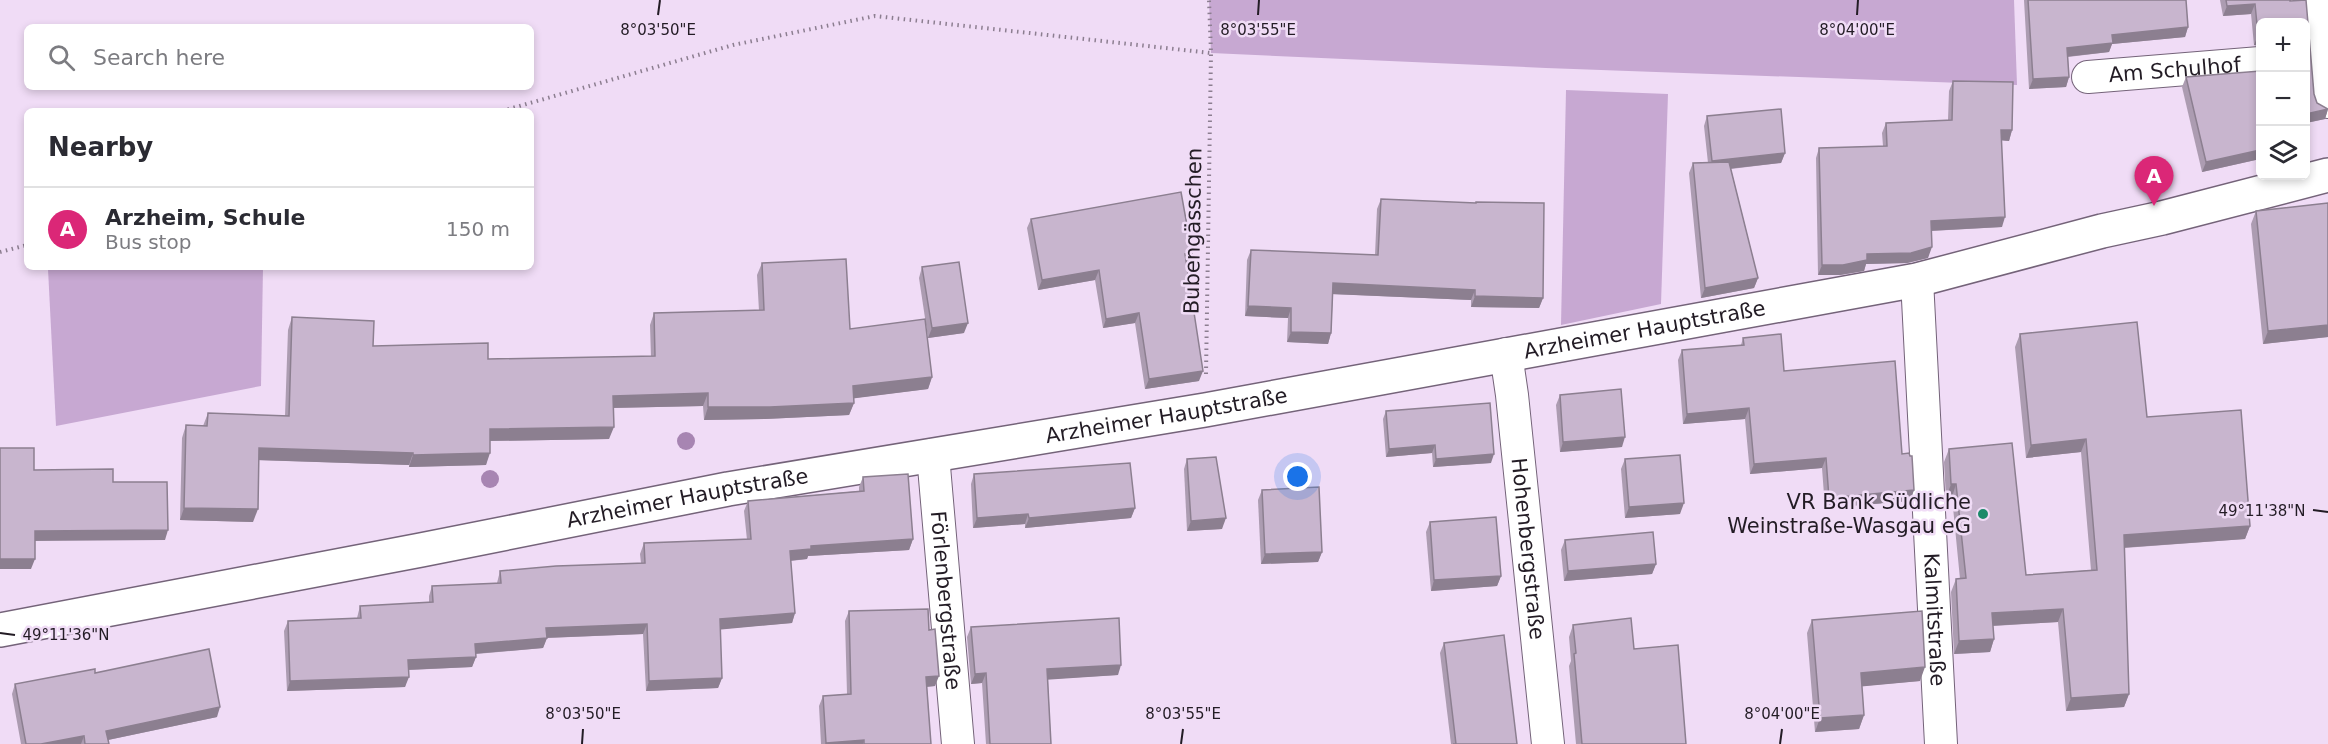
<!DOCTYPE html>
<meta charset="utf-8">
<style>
:root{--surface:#fff;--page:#f7f7f7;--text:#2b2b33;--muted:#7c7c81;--line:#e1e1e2;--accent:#db2777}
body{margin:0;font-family:"DejaVu Sans",sans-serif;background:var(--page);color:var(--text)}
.controls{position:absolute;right:18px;top:18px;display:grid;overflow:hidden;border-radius:9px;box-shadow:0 3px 9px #0003}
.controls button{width:54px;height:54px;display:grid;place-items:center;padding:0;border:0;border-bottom:2px solid var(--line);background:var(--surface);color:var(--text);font:30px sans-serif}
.you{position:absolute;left:1298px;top:477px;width:21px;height:21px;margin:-15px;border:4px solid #fff;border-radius:50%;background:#1a73e8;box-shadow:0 0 0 9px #1a73e833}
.badge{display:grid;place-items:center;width:39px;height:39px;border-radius:50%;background:var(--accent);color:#fff;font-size:20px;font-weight:700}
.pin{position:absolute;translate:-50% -50px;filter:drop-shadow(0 2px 3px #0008)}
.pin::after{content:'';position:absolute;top:32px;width:21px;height:18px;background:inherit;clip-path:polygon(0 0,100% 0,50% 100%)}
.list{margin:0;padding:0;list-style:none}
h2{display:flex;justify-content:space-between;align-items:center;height:78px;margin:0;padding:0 24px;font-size:26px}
h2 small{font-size:20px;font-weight:400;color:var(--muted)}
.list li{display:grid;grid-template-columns:39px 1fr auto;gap:18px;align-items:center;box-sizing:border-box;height:84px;padding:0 24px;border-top:2px solid var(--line)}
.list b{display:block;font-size:22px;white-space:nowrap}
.list p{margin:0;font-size:20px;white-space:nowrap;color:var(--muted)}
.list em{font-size:20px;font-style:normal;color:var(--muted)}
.icon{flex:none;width:33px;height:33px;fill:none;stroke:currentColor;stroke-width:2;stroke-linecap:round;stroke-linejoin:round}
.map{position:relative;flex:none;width:2328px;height:744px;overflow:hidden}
.search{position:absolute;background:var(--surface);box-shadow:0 3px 9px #0003;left:24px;top:24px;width:510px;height:66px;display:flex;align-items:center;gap:15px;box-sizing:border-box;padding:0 21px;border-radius:9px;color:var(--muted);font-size:22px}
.panel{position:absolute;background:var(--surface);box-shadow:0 3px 9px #0003;left:24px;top:108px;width:510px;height:162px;border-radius:9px}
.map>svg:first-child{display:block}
</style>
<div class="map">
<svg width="2328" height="744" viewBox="0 0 2328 744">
<rect width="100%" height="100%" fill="#f0dcf6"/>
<g fill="#c7a8d2">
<path d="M1209 0H2014L2017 85 1546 68 1211 53Z"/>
<path d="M1566 90 1668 94 1661 304 1561 325Z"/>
<path d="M55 267H263L261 386 56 426 48 269Z"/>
</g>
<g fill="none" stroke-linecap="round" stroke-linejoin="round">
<g stroke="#746379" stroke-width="34">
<g id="minor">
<path d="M2319 0 2328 102"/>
<path id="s1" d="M2088 77 2260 63"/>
<path id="s2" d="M1917 280 1941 744"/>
<path id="s3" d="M1506 354 1512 395 1548 744"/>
<path id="s4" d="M933 455 958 744"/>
</g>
</g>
<g stroke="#746379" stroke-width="36">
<g id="tertiary">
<path id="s5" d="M0 630 421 550 728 489 1205 410 1917 280 2102 231 2162 218 2328 175"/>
</g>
</g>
<g stroke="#8c7e90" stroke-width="4" stroke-dasharray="1.5 4.5" stroke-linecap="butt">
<path d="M502 111 733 45 875 16 1211 53"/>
<path d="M0 252 27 245"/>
<path d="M1206 374 1211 53 1209 0"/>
</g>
<use href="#minor" stroke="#fff" stroke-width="32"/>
<use href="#tertiary" stroke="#fff" stroke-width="33"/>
</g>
<g fill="#a785b2">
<circle cx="686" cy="441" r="9"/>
<circle cx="490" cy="479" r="9"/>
</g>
<g fill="#ac9cb1">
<path d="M2024 0H2186L2188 27 2185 37 2112 44 2109 52 2068 57 2069 77 2066 87 2029 89Z"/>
<path d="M2220 0H2290V1L2306 0 2314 94 2317 103 2328 109 2325 119 2306 123 2309 139 2306 149V22H2260V46L2254 45 2251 14 2223 16Z"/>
<path d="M2260 71V159L2202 172 2182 87 2186 77Z"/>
<path d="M1953 81 2012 130 2009 141 2001 140 2002 227 1931 231 1928 258 1907 263 1866 264 1864 271 1840 275H1818L1816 158 1819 148 1883 146 1882 133 1886 123 1948 120 1949 91Z"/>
<path d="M1707 116 1785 153 1781 163 1731 169 1758 278 1754 288 1701 298 1689 173 1693 163H1708L1704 126Z"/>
<path d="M1381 199 1543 298 1539 308 1471 307V300L1333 294 1331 333 1328 344 1287 342 1288 318 1245 316 1247 260 1251 250 1375 255 1377 209Z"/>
<path d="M2328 203V337L2263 344 2251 224 2256 211Z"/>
<path d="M1031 219 1189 263H1187L1199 381 1145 389 1135 323 1103 328 1095 280 1038 290 1027 228Z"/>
<path d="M762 263 850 329 932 377 928 389 854 398V403L849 415 765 419 704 420 703 406 613 408 609 439 490 441 486 465 409 467V465L259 460 253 522 180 520 182 438 186 425 203 426 208 413 285 416 288 330 292 317 373 346 488 359 651 357 650 325 654 313 759 311 757 275Z"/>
<path d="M922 267 964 333 928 338 919 278Z"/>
<path d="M2020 334 2147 417 2250 526 2245 539 2124 548 2129 694 2124 707 2066 711 2058 622 1993 626 1994 639 1990 652 1954 654 1951 592 1956 579H1960L1952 497 1946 498 1944 462 1949 449 2026 575 2091 570 2081 452 2026 458 2015 347Z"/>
<path d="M1743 338 1784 371 1902 454 1914 490 1910 501 1825 508 1822 468 1750 474 1745 419 1683 424 1678 360 1682 350 1741 345Z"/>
<path d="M1560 395 1622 447 1560 452 1556 405Z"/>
<path d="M1386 411 1491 463 1433 467 1432 453 1386 457 1383 419Z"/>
<path d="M1187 459 1222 529 1187 531 1184 469Z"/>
<path d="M1625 459 1680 514 1625 518 1621 469Z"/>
<path d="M974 474 1135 508 1131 518 1025 528V524L973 528 971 484Z"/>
<path d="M863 477 913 539 909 550 808 556 807 559 791 561 795 613 792 623 720 629 722 678 718 688 646 691 643 634 547 638 543 648 476 654V657L472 667 409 670 405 687 287 691 284 631 288 621 357 618 360 606 429 603V596L432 586 497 583 500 571 641 563 640 554 644 543 747 540 744 511 748 501 859 491V487Z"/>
<path d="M1262 490 1322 552 1318 562 1261 564 1258 500Z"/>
<path d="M1430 522 1501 576 1497 586 1431 591 1426 532Z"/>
<path d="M1565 540 1656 564 1652 574 1564 581 1561 550Z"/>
<path d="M849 611 929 630 935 686 927 687 931 744H821L819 706 823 696 847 694 845 621Z"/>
<path d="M1812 620 1920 681 1862 686 1864 715 1859 729 1815 732 1807 633Z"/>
<path d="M1573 625 1634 649 1686 744H1576L1569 666 1571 661 1569 637Z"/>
<path d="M971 627 1118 675 1048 679 1051 744H986L982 683 971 684 967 637Z"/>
<path d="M1444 643 1517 744H1451L1440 653Z"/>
<path d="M95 673 217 717 108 740 109 744H21L12 694 15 684Z"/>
</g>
<g fill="#8c7f90">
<path d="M2255 4 2251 14 2223 16 2227 6Z"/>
<path d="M2188 27 2185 37 2112 44 2109 52 2064 57 2067 48 2112 35Z"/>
<path d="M2258 35 2260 36V46L2254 45Z"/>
<path d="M2069 77 2066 87 2029 89 2033 79Z"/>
<path d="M2328 109 2325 119 2306 123V114Z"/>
<path d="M2001 130H2012L2009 141 1997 140Z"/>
<path d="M2309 139 2306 149V150V140Z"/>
<path d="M2260 150V159L2202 172 2206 162Z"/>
<path d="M1785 153 1781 163 1709 171 1712 161Z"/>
<path d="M2005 217 2002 227 1927 231 1931 221Z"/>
<path d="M1932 247 1928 258 1907 263 1866 264 1864 271 1840 275H1818L1822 265 1867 254Z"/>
<path d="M1192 253 1189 263 1182 264 1185 254Z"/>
<path d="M1099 270 1095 280 1038 290 1042 280Z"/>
<path d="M1758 278 1754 288 1701 298 1705 288Z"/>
<path d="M1333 283 1475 290 1471 300 1330 294Z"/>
<path d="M1475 296 1543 298 1539 308 1471 307Z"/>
<path d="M1248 306 1291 308 1288 318 1245 316Z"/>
<path d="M1139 313 1135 323 1103 328 1106 319Z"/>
<path d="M968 323 964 333 928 338 932 328Z"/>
<path d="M2328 325V337L2263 344 2268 331Z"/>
<path d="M1291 332 1331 333 1328 344 1287 342Z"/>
<path d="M1203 371 1199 381 1145 389 1149 379Z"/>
<path d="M932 377 928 389 849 399 853 386Z"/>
<path d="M708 393 703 406 609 408 613 396Z"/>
<path d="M854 403 849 415 765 419 704 420 708 407Z"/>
<path d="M1749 408 1745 419 1683 424 1687 414Z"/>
<path d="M614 427 609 439 485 441 490 429Z"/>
<path d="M1625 437 1622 447 1560 452 1563 442Z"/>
<path d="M2086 439 2081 452 2026 458 2031 445Z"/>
<path d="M1435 445 1432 453 1386 457 1389 449Z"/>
<path d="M259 448 413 453 409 465 255 460Z"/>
<path d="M490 453 486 465 409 467 413 455Z"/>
<path d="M1494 454 1491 463 1433 467 1436 459Z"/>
<path d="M1826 458 1822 468 1750 474 1754 464Z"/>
<path d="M1951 484H1956L1952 497 1946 498Z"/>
<path d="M1914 490 1910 501 1825 508 1829 498Z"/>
<path d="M1684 503 1680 514 1625 518 1629 507Z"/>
<path d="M184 508 258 509 253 522 180 520Z"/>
<path d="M1135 508 1131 518 1025 528 1029 518Z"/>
<path d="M1028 514 1025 524 973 528 977 518Z"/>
<path d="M1226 518 1222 529 1187 531 1191 521Z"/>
<path d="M2250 526 2245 539 2119 548 2124 535Z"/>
<path d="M168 530 165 540 31 541 35 531Z"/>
<path d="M913 539 909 550 808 556 807 559 786 561 790 551 811 546Z"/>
<path d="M1322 552 1318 562 1261 564 1265 554Z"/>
<path d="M0 559H35L31 569H0Z"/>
<path d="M1656 564 1652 574 1564 581 1568 571Z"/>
<path d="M1501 576 1497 586 1431 591 1434 580Z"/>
<path d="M2063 609 2058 622 1988 626 1992 613Z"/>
<path d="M795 613 792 623 716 630 720 619Z"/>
<path d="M647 624 643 634 542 638 546 628Z"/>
<path d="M547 638 543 648 472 654 475 644Z"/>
<path d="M1994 639 1990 652 1954 654 1959 641Z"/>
<path d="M476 657 472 667 404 670 408 660Z"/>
<path d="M1121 665 1118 675 1043 680 1047 669Z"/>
<path d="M1925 667 1920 681 1856 687 1861 673Z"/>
<path d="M986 673 982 683 971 684 975 674Z"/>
<path d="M939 676 935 686 923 687 926 677Z"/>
<path d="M409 677 405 687 287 691 290 681Z"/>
<path d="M722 678 718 688 646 691 649 681Z"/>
<path d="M2129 694 2124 707 2066 711 2071 698Z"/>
<path d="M220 707 217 717 103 741 106 731Z"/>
<path d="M1864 715 1859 729 1815 732 1820 718Z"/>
<path d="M84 736 81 744H41Z"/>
<path d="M864 740 863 744H825L826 743Z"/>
</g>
<g fill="#c8b5ce" stroke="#8c7f90" stroke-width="1.5">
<path d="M2028 0H2186L2188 27 2112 35 2113 43 2067 48 2069 77 2033 79Z"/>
<path d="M2226 0H2290V1L2306 0 2314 94 2317 103 2328 109 2306 114V22H2260V36L2258 35 2255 4 2227 6Z"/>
<path d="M2260 71V150L2206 162 2186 77Z"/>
<path d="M1953 81 2013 82 2012 130H2001L2005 217 1931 221 1932 247 1911 253 1867 254V260L1843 265H1822L1819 148 1887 146 1886 123 1952 120Z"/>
<path d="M1781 109 1785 153 1712 161 1707 116Z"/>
<path d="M2306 122 2309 139 2306 140Z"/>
<path d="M1729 162 1758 278 1705 288 1693 163Z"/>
<path d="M1181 192 1192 253 1185 254 1203 371 1149 379 1139 313 1106 319 1099 270 1042 280 1031 219Z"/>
<path d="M1381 199 1476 203V202L1544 203 1543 298 1475 296V290L1333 283 1331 333 1291 332V308L1248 306 1251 250 1378 255Z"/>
<path d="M2328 203V325L2268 331 2256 211Z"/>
<path d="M846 259 850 329 925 319 932 377 853 386 854 403 770 407H708V393L613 396 614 427 490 429V453L413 455V453L259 448 258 509 184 508 186 425 207 426 208 413 289 416 292 317 374 321 373 346 488 343V359L655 356 654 313 764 310 762 263Z"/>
<path d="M959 262 968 323 932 328 922 267Z"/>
<path d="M2137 322 2147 417 2241 410 2250 526 2124 535 2129 694 2071 698 2063 609 1992 613 1994 639 1959 641 1956 579 1966 578 1956 484H1951L1949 449 2012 443 2026 575 2097 570 2086 439 2031 445 2020 334Z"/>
<path d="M1781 334 1784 371 1895 361 1902 454 1909 453 1910 456H1912L1914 490 1829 498 1826 458 1754 464 1749 408 1687 414 1682 350 1744 345 1743 338Z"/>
<path d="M1621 389 1625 437 1563 442 1560 395Z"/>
<path d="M1490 403 1494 454 1436 459 1435 445 1389 449 1386 411Z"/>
<path d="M0 448H34V470L113 469V482H167L168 530 35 531V559H0Z"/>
<path d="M1680 455 1684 503 1629 507 1625 459Z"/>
<path d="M1216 457 1226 518 1191 521 1187 459Z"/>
<path d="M1130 463 1135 508 1029 518 1028 514 977 518 974 474Z"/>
<path d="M908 474 913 539 811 546V549L790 551 795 613 720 619 722 678 649 681 647 624 546 628 547 638 475 644 476 657 408 660 409 677 290 681 288 621 361 618 360 606 433 602 432 586 501 583 500 571 556 566 645 563 644 543 751 539 748 501 864 491 863 477Z"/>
<path d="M1319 487 1322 552 1265 554 1262 490Z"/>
<path d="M1496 517 1501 576 1434 580 1430 522Z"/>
<path d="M1653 532 1656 564 1568 571 1565 540Z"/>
<path d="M928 609 929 630 935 629 939 676 926 677 931 744H864V740L826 743 823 696 851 694 849 611Z"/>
<path d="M1922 611 1925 667 1861 673 1864 715 1820 718 1812 620Z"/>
<path d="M1119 618 1121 665 1047 669 1051 744H990L986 673 975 674 971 627Z"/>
<path d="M1631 618 1634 649 1678 645 1686 744H1582L1574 654 1576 653 1573 625Z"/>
<path d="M1504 635 1517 744H1453H1456L1444 643Z"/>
<path d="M209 649 220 707 106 731 109 744H85L84 736 41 744H26L15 684 95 669V673Z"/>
</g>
<path fill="none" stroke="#231c25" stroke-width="2" d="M658 15 660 0M1258 15 1259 0M1857 15 1858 0M2313 510 2328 512M0 633 15 635M582 744 583 729M1181 744 1183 729M1780 744 1782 729"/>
<circle fill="#1b8a69" stroke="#f0dcf6" stroke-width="2" cx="1983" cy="514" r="6"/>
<g text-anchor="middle" stroke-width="5" stroke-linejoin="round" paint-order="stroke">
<g font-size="21" fill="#231c25" stroke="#f0dcf6">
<text dy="7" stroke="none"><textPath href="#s1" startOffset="87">Am Schulhof</textPath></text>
<text transform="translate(1193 231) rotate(-89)" y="7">Bubengässchen</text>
<text dy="7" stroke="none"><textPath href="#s5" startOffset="1672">Arzheimer Hauptstraße</textPath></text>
<text dy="7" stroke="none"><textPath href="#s5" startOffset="1186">Arzheimer Hauptstraße</textPath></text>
<text dy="7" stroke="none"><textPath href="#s5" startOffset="700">Arzheimer Hauptstraße</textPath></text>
<text dy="7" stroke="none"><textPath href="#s3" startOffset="196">Hohenbergstraße</textPath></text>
<text dy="7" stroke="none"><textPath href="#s4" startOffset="146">Förlenbergstraße</textPath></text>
<text dy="7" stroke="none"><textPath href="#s2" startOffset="340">Kalmitstraße</textPath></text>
</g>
<g font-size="21" fill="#231c25" stroke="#f0dcf6" text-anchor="end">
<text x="1971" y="509">VR Bank Südliche<tspan x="1971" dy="24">Weinstraße-Wasgau eG</tspan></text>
</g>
</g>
<g font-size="15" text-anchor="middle" fill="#231c25" stroke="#f0dcf6" stroke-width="5" stroke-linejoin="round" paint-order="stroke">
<text x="658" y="35">8°03'50"E</text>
<text x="1258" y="35">8°03'55"E</text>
<text x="1857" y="35">8°04'00"E</text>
<text x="2262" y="516">49°11'38"N</text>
<text x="66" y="640">49°11'36"N</text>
<text x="583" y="719">8°03'50"E</text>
<text x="1183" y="719">8°03'55"E</text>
<text x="1782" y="719">8°04'00"E</text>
</g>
</svg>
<div class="controls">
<button>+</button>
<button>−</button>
<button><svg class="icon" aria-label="layers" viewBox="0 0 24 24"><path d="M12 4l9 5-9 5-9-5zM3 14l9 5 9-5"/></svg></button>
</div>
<div class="you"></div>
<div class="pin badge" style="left:2154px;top:206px">A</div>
<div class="search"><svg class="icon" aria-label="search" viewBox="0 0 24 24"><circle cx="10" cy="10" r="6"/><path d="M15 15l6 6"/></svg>Search here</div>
<section class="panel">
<h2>Nearby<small></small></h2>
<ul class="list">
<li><span class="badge">A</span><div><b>Arzheim, Schule</b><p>Bus stop</p></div><em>150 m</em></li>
</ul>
</section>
</div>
